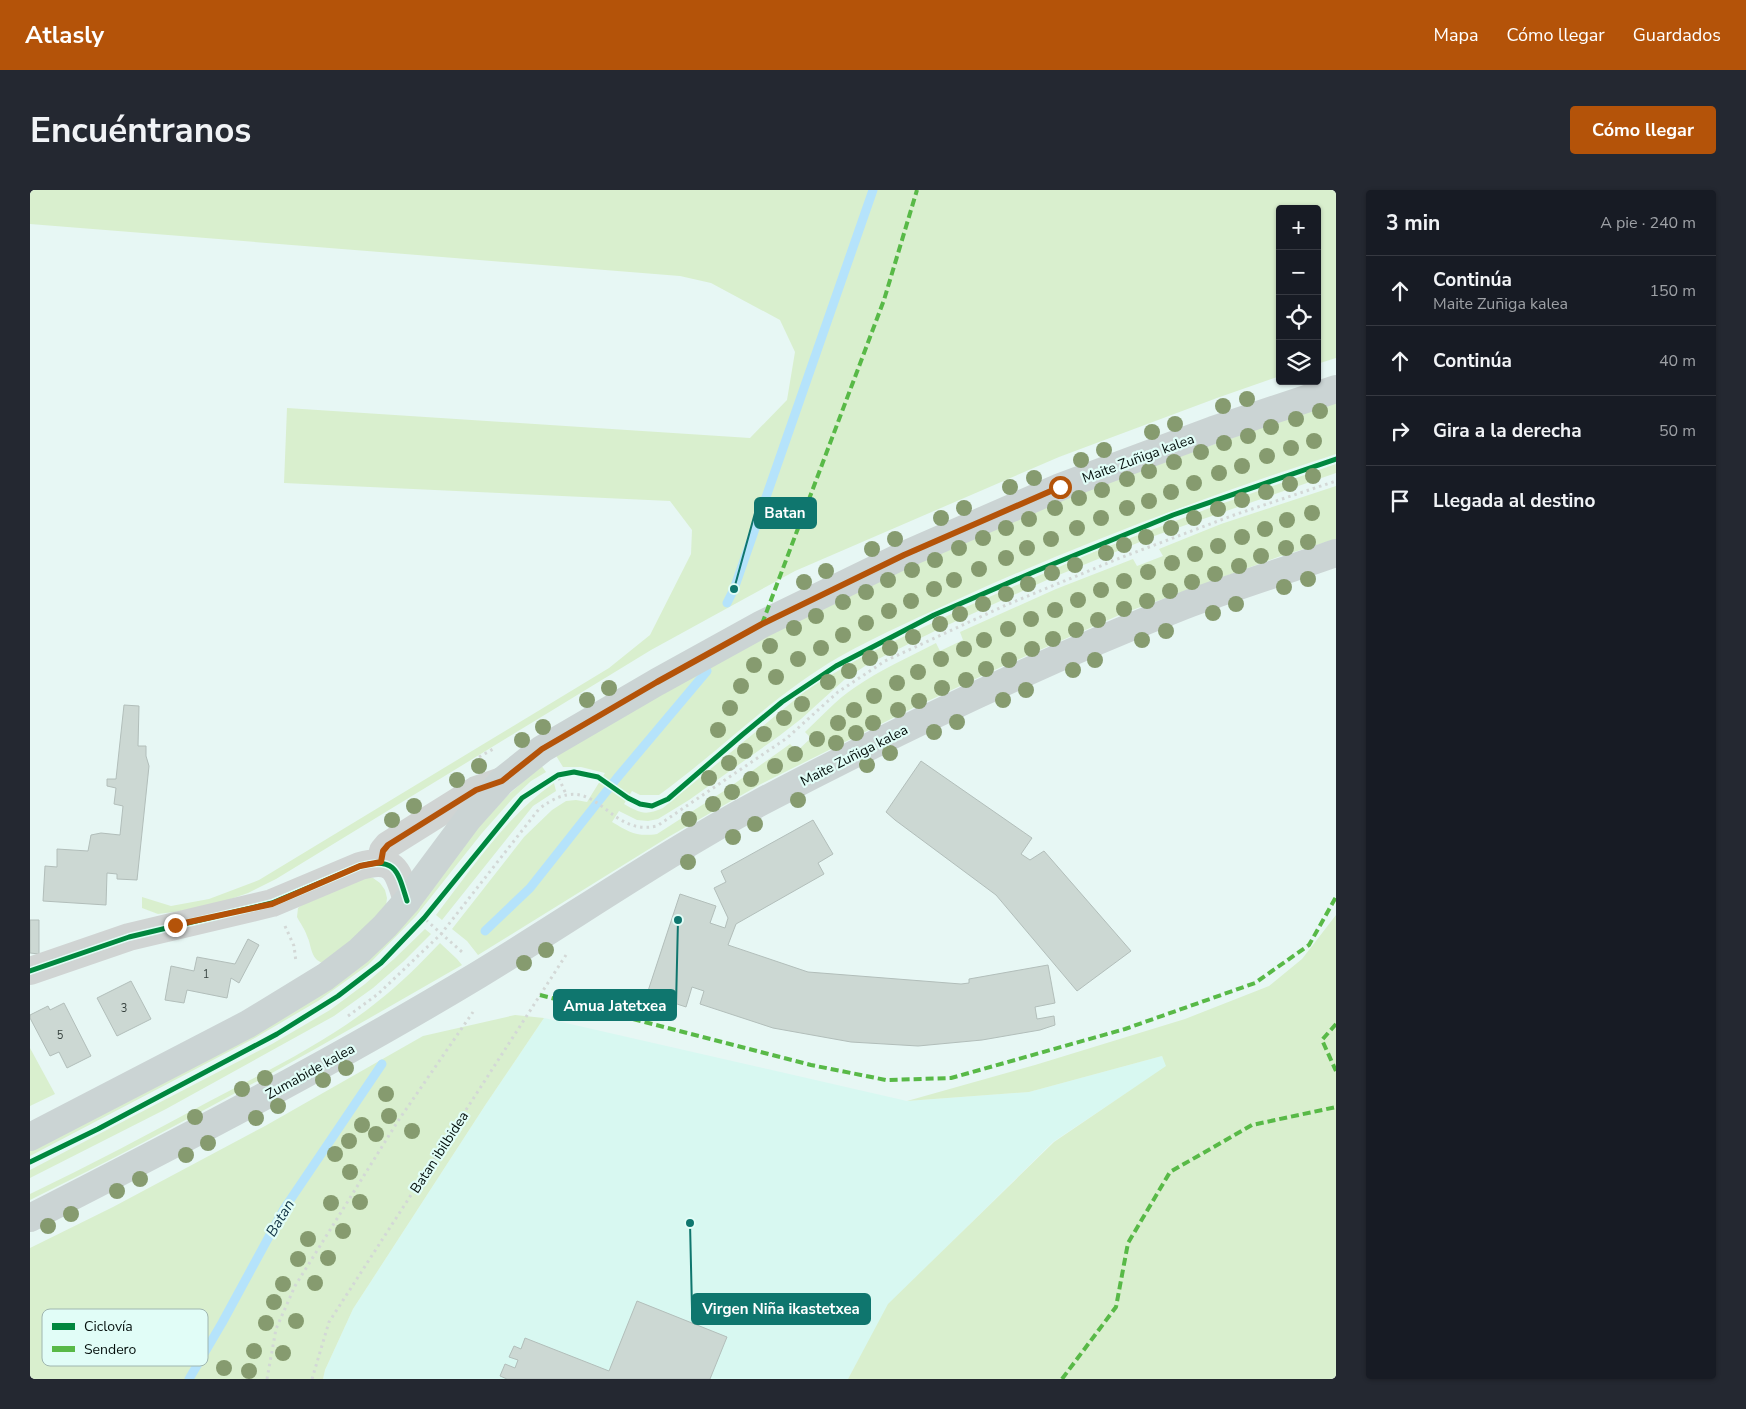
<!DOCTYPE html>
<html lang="es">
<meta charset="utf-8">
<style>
:root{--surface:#171b24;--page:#242831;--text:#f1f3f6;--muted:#9ea1a6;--line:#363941;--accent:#b45309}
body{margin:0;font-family:"Nunito Sans",sans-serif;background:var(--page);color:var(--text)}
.controls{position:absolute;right:15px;top:15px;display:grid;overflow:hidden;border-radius:5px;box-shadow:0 1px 4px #0004}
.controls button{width:45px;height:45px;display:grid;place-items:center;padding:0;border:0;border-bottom:1px solid var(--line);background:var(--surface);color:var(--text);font:25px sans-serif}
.stop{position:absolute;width:15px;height:15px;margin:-11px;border:4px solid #b45309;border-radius:50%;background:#fff}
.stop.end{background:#b45309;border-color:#fff;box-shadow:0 1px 5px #0008}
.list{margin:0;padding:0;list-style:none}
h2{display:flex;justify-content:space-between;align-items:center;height:65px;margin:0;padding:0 20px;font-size:21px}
h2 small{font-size:16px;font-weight:400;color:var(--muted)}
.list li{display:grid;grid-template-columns:32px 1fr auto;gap:15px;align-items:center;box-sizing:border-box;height:70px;padding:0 20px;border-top:1px solid var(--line)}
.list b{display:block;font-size:19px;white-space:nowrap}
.list p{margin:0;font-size:16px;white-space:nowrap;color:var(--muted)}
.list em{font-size:16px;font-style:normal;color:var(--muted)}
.icon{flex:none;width:28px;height:28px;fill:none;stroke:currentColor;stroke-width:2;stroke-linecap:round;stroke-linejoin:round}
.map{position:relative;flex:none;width:1306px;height:1189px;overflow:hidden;border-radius:5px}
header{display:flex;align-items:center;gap:30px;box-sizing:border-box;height:70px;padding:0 25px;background:var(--accent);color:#fff}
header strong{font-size:24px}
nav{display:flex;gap:28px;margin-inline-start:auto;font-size:18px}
.intro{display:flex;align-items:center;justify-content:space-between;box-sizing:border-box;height:120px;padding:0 30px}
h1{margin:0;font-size:35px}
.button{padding:12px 22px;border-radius:5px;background:var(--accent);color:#fff;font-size:18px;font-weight:700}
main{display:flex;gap:30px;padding:0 30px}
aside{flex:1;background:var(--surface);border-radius:5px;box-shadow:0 1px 4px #0004}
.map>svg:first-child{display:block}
</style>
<header>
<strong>Atlasly</strong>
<nav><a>Mapa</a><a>Cómo llegar</a><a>Guardados</a></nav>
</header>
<div class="intro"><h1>Encuéntranos</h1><a class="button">Cómo llegar</a></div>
<main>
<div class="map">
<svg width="1306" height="1189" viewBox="0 0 1306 1189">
<rect width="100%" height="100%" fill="#e7f7f4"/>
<path fill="#d8f8f1" d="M514 828 877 911 999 902 1132 866 1137 876 1023 952 859 1114 818 1189H293L295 1180 323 1119 456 914Z"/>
<g fill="#d9efce">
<path d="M0 0H1306V168L1287 174V19H1250V186L1187 208 1029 267 765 381 621 460 246 689 218 703 195 711 158 720 128 724 112 718V707L141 716 179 709 229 690 579 478 620 445 661 364 662 340 640 311 254 293 257 218 720 248 757 210 765 162 750 130 681 93 650 86 0 34Z"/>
<path d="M1306 211V264C1180 305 1057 351 937 405 894 425 850 444 809 467 743 505 690 561 629 605H610L602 601 594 614C610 623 615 626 633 618L779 498 835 465 936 417 1066 361 1185 316 1306 274V283L1127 345 1019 389 911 438 838 474 814 490 771 529 749 546 659 610 628 629 618 631 607 630 589 621 582 632C599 642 606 647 627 644L697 599 760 554 767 561 781 548 775 542C791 527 806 510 824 498 850 480 879 467 906 453L910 461 933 450 930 442 1026 399 1103 369 1107 376 1133 366 1129 359 1191 334 1306 296V349L1248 367 1094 423 971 477 883 518 731 594 640 646 448 765 437 751 422 739 494 647 522 620 536 611 546 610 557 612 575 583 551 577H533L525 564 684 474 808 409 1001 323 1097 285Z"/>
<path d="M511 575 516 582 501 591 483 608 452 643 386 726 338 775 288 811 223 849 0 966V960L223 843 437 649 476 607Z"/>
<path d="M524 593 526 601 503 616 412 730 406 725C441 680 476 626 524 593Z"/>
<path d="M334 687 343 688 350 693 355 700 357 708 356 716 324 750 293 773C280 769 282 756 277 746 275 739 270 733 267 727L268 718 272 715Z"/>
<path d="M1306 725V1189H818L858 1114 1024 952 1136 876 1132 866 999 902 877 911 1005 875 1155 829 1239 796 1272 769Z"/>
<path d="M395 739 401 744 374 771 343 798 304 826 136 919 0 988V980L242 854 300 820 335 794 364 769Z"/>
<path d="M410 753 427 769 432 775C290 857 147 938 0 1010V1004C60 975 119 944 178 912 235 882 296 853 347 812 370 794 390 774 410 753Z"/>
<path d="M485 825 514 828 456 914 323 1119 295 1180 293 1189H0V1058L83 1017 235 936 393 846Z"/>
<path d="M0 858 25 904 0 916Z"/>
</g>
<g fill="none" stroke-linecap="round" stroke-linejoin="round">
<g stroke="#b5e3fb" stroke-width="9">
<path d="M697 413 704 399 843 0"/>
<path d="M455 741 500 698 587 588 677 481"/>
<path d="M159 1189 192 1133 254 1019 352 874"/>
</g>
</g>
<g fill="#ccd8d3" stroke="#b2beba">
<path d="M94 515 109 516 108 556H116V566L119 576 107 690 87 689V684L77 683 76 715 13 711 15 676 27 677V659L58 661 61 645 71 643 90 645 93 616 84 614 86 598 77 596V589H86Z"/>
<path d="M891 571 1002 648 991 664 1000 670 1014 661 1101 761 1047 801 966 705 865 630 856 622Z"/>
<path d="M783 630 803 664 788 673 794 684 706 734 698 755 778 782 931 794 939 793V789L1018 775 1025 813 1005 817 1007 829 1024 826 1025 835 1010 840 952 850 888 856 821 852 743 838 670 814 674 801 662 797 656 817 617 804 650 704 686 716 680 733 695 738 698 728 684 698 696 692 691 681Z"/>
<path d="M0 730H9V764L0 763Z"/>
<path d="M218 749 229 755 209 793 201 788 197 808 157 800 154 813 135 810 141 776 164 781 167 767 205 774Z"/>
<path d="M101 791 121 829 87 846 67 808Z"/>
<path d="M34 813 61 866 37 878 29 862 20 866 0 828V825L18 816 20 820Z"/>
<path d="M607 1111 697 1147 680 1189H477L470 1186 475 1174 485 1178 488 1170 479 1167 484 1156 491 1159 495 1148 579 1181Z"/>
</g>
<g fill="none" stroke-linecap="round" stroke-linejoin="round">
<g stroke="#d3d8d6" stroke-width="3" stroke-dasharray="2.5 4" stroke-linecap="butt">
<path d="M449 567 465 558"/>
<path d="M526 582 536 604"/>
<path d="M396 730 432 762"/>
<path d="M255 736 264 756 266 772"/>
<path d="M318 826 348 804 411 744 509 619C567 574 575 648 627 636L757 548 808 502 855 471 976 415 1090 368 1204 325 1306 291"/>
<path d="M237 1189 246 1139 265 1096 368 931 443 822"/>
<path d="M282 1189 299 1132 536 765"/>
</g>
<g stroke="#d0d4d3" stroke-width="28">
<path d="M351 672 353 661 358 655 446 600 472 591"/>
<path d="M0 781 99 747 242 713 330 676C366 666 368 682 377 711"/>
</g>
<g stroke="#cbd4d4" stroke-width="28">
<path d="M0 947 218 834 295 787 329 761 355 736 377 711 438 629 472 591 512 559 627 492 732 434 874 365 1030 297 1183 240 1306 199"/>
<path d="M0 1028C151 951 302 873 448 785 542 728 634 664 731 612 868 540 1008 473 1153 416 1203 397 1255 381 1306 363"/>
</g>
<g stroke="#58b947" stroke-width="4" stroke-dasharray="8 4" stroke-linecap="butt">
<path d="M732 434 854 110 887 0"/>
<path d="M510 805 781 875 856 890 921 888 1095 839 1225 793 1279 755 1306 707"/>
<path d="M1306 834 1292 850 1306 881"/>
<path d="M1032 1189 1086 1117 1098 1053 1140 982 1222 935 1306 917"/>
</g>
<g stroke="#e1fdf7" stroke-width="8">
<g id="cycleway">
<path d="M0 781 99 747 242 713 330 676C366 666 368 682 377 711"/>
<path d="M0 972 68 939 247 844 308 806 351 773 394 728 492 608 528 585 544 582 568 587 598 608 610 614 622 616 638 609 712 545 752 512 806 476 904 425 1006 381 1143 325 1306 269"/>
</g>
</g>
<use href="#cycleway" stroke="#00873e" stroke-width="5"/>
</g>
<g fill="#869b6f">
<circle cx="1217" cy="209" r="8"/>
<circle cx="1193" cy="216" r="8"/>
<circle cx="1290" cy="221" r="8"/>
<circle cx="1266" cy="229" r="8"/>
<circle cx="1145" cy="234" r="8"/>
<circle cx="1241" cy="237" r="8"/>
<circle cx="1122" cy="242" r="8"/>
<circle cx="1218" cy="246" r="8"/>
<circle cx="1284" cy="251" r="8"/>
<circle cx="1194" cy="253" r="8"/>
<circle cx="1261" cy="258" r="8"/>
<circle cx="1074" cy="260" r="8"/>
<circle cx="1171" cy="262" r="8"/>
<circle cx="1237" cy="266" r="8"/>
<circle cx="1051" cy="270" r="8"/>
<circle cx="1144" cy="272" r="8"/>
<circle cx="1212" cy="276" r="8"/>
<circle cx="1119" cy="281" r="8"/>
<circle cx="1189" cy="283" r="8"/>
<circle cx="1283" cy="286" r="8"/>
<circle cx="1004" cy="288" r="8"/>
<circle cx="1097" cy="289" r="8"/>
<circle cx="1164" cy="293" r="8"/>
<circle cx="1260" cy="294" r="8"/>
<circle cx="980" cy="297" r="8"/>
<circle cx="1072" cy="300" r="8"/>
<circle cx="1141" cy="302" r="8"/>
<circle cx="1236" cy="302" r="8"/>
<circle cx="1049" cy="308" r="8"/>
<circle cx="1212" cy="310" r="8"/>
<circle cx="1119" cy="311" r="8"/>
<circle cx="934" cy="318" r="8"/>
<circle cx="1025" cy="318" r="8"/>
<circle cx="1097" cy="318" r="8"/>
<circle cx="1188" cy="319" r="8"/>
<circle cx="1282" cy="323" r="8"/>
<circle cx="911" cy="328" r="8"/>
<circle cx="1071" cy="328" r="8"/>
<circle cx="1164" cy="328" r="8"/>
<circle cx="999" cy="329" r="8"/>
<circle cx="1257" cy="330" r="8"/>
<circle cx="976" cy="338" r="8"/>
<circle cx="1047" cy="338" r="8"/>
<circle cx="1141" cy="338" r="8"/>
<circle cx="1235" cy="339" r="8"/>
<circle cx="1116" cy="347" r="8"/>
<circle cx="1212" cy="347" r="8"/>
<circle cx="953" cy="348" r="8"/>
<circle cx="865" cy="349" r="8"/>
<circle cx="1021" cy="349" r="8"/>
<circle cx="1278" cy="352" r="8"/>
<circle cx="1094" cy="355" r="8"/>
<circle cx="1188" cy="356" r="8"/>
<circle cx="929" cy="358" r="8"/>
<circle cx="997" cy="358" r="8"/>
<circle cx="1256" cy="358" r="8"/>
<circle cx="842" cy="359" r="8"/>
<circle cx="1076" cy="363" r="8"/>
<circle cx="1165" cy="364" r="8"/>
<circle cx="1231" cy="366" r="8"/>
<circle cx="976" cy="368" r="8"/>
<circle cx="905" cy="370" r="8"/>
<circle cx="1142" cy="373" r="8"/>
<circle cx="1045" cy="375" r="8"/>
<circle cx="1209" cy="376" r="8"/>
<circle cx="949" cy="379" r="8"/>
<circle cx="882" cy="380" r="8"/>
<circle cx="796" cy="381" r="8"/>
<circle cx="1118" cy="382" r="8"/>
<circle cx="1022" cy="383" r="8"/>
<circle cx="1185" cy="384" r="8"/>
<circle cx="1278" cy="389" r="8"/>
<circle cx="858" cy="390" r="8"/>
<circle cx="924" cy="390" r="8"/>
<circle cx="1094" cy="391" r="8"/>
<circle cx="774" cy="392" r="8"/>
<circle cx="1162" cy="392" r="8"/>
<circle cx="998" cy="394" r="8"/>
<circle cx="1254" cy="397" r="8"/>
<circle cx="904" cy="399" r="8"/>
<circle cx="1071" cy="400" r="8"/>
<circle cx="1140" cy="401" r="8"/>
<circle cx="836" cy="402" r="8"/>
<circle cx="976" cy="404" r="8"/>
<circle cx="1048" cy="410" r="8"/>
<circle cx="881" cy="411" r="8"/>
<circle cx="1117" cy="411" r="8"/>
<circle cx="813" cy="412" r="8"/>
<circle cx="953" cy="414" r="8"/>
<circle cx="1206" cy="414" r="8"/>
<circle cx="1094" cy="419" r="8"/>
<circle cx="1025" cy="420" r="8"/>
<circle cx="859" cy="421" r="8"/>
<circle cx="1183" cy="423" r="8"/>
<circle cx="930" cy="424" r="8"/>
<circle cx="786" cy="426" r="8"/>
<circle cx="1001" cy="429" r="8"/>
<circle cx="1068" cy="430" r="8"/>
<circle cx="836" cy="433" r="8"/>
<circle cx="910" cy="434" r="8"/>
<circle cx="764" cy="438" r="8"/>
<circle cx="978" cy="439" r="8"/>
<circle cx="1046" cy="440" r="8"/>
<circle cx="1136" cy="441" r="8"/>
<circle cx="813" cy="445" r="8"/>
<circle cx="883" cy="447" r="8"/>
<circle cx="1023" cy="449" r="8"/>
<circle cx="954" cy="450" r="8"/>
<circle cx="1112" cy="450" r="8"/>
<circle cx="740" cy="456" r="8"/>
<circle cx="791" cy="458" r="8"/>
<circle cx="860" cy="458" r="8"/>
<circle cx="934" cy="459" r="8"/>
<circle cx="1002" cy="459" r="8"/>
<circle cx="840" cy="468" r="8"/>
<circle cx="768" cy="469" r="8"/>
<circle cx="911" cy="469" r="8"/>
<circle cx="979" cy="470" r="8"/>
<circle cx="1065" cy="470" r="8"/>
<circle cx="724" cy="475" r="8"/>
<circle cx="956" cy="479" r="8"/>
<circle cx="1043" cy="480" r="8"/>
<circle cx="819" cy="481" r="8"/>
<circle cx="888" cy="482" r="8"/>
<circle cx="746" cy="487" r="8"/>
<circle cx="936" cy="490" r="8"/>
<circle cx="798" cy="492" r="8"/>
<circle cx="867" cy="493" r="8"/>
<circle cx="711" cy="496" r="8"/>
<circle cx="579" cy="498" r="8"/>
<circle cx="912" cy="498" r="8"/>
<circle cx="996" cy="500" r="8"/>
<circle cx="844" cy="506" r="8"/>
<circle cx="557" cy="510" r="8"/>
<circle cx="973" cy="510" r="8"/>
<circle cx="889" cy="511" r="8"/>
<circle cx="772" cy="514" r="8"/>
<circle cx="700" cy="518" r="8"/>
<circle cx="824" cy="520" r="8"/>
<circle cx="868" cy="520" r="8"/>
<circle cx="754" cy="528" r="8"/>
<circle cx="927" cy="532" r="8"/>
<circle cx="808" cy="533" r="8"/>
<circle cx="843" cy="533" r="8"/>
<circle cx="513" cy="537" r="8"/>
<circle cx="688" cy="540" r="8"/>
<circle cx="904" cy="542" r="8"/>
<circle cx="826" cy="543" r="8"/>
<circle cx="734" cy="544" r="8"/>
<circle cx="787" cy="549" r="8"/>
<circle cx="492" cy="550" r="8"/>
<circle cx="806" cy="553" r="8"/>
<circle cx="715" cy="561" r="8"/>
<circle cx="860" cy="563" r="8"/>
<circle cx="765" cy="564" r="8"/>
<circle cx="699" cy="573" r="8"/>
<circle cx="837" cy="575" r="8"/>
<circle cx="449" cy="576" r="8"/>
<circle cx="745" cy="576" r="8"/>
<circle cx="679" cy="588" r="8"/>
<circle cx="721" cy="589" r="8"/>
<circle cx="427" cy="590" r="8"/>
<circle cx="702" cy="602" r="8"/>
<circle cx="768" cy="610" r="8"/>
<circle cx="683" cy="614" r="8"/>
<circle cx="384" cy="616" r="8"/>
<circle cx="659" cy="629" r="8"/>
<circle cx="362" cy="630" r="8"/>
<circle cx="725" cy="634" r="8"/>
<circle cx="703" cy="647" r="8"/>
<circle cx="658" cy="672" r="8"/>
<circle cx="516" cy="760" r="8"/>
<circle cx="494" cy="773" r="8"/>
<circle cx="316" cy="878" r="8"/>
<circle cx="235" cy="888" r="8"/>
<circle cx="293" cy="890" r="8"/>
<circle cx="212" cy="899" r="8"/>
<circle cx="356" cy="904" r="8"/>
<circle cx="248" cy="916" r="8"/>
<circle cx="359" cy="926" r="8"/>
<circle cx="165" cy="927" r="8"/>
<circle cx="226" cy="928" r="8"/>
<circle cx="332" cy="935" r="8"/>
<circle cx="382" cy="941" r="8"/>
<circle cx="346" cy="944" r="8"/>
<circle cx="319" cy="951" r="8"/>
<circle cx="178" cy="953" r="8"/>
<circle cx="305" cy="964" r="8"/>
<circle cx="156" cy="965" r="8"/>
<circle cx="320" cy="982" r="8"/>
<circle cx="110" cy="989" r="8"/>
<circle cx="87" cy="1001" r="8"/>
<circle cx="330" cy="1012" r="8"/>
<circle cx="301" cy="1013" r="8"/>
<circle cx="41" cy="1024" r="8"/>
<circle cx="18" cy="1036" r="8"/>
<circle cx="313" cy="1041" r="8"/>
<circle cx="278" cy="1049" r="8"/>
<circle cx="298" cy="1068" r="8"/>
<circle cx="268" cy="1069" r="8"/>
<circle cx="285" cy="1093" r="8"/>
<circle cx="253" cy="1094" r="8"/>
<circle cx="244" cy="1112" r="8"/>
<circle cx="266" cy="1131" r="8"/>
<circle cx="236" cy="1133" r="8"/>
<circle cx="224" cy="1161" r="8"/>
<circle cx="253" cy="1163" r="8"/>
<circle cx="194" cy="1178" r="8"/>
<circle cx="219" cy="1181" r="8"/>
</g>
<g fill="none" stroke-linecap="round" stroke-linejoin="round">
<path stroke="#b45309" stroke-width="6" d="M145 735 242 714 330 676 351 672 353 661 358 655 446 600 472 591 512 559 627 492 732 434 874 365 1030 297"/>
</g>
<g text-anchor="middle" stroke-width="4.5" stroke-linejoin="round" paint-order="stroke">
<g font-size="11" fill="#36413e">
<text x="176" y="788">1</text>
<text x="94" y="822">3</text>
<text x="30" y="849">5</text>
</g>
<g font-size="14" fill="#040f0c" stroke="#e1fdf7">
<text transform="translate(1108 268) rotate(-20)" y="5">Maite Zuñiga kalea</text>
<text transform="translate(824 565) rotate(-27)" y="5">Maite Zuñiga kalea</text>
<text transform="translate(280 881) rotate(-29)" y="5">Zumabide kalea</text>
<text transform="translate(409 962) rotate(-57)" y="5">Batan ibilbidea</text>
</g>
<g font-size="15" font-style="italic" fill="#0d3042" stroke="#e1fdf7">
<text transform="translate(250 1028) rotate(-59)" y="5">Batan</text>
</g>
</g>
<rect x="12" y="1119" width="166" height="57" rx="8" fill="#e1fdf7" stroke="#9fb6b0" stroke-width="1"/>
<rect x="22" y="1133" width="23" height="7" fill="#00873e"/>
<rect x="22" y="1156" width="23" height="6" fill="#58b947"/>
<g font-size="14" fill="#040f0c">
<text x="54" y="1141">Ciclovía</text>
<text x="54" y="1164">Sendero</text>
</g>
<path fill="none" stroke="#0f766e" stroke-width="2" d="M704 399L725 323M648 730L646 815M660 1033L662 1119"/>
<g fill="#0f766e" stroke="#e1fdf7" stroke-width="2">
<circle cx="704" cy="399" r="5"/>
<circle cx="648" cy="730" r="5"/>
<circle cx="660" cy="1033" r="5"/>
</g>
<g fill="#0f766e" stroke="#0f766e" stroke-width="2">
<rect x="725" y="308" width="61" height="30" rx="5"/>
<rect x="524" y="800" width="122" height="30" rx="5"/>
<rect x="662" y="1104" width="178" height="30" rx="5"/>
</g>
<g font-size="15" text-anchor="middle" font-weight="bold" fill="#fff">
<text x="755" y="328">Batan</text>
<text x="585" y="821">Amua Jatetxea</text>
<text x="751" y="1124">Virgen Niña ikastetxea</text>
</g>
</svg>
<div class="controls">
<button>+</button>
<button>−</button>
<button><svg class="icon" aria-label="locate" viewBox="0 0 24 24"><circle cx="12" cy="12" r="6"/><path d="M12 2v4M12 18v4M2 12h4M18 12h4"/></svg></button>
<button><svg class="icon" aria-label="layers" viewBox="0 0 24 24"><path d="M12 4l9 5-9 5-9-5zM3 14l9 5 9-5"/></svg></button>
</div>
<div class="stop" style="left:1030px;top:297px"></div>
<div class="stop end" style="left:145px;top:735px"></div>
</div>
<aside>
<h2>3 min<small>A pie · 240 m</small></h2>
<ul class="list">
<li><svg class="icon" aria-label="ahead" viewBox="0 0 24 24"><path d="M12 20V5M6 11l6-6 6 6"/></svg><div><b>Continúa</b><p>Maite Zuñiga kalea</p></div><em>150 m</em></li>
<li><svg class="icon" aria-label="ahead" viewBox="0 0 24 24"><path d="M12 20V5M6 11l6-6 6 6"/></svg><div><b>Continúa</b></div><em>40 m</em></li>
<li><svg class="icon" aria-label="right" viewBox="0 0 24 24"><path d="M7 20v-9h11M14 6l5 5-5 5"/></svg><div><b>Gira a la derecha</b></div><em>50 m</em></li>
<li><svg class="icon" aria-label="arrive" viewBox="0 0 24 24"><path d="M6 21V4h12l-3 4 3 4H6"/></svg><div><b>Llegada al destino</b></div></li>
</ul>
</aside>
</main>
